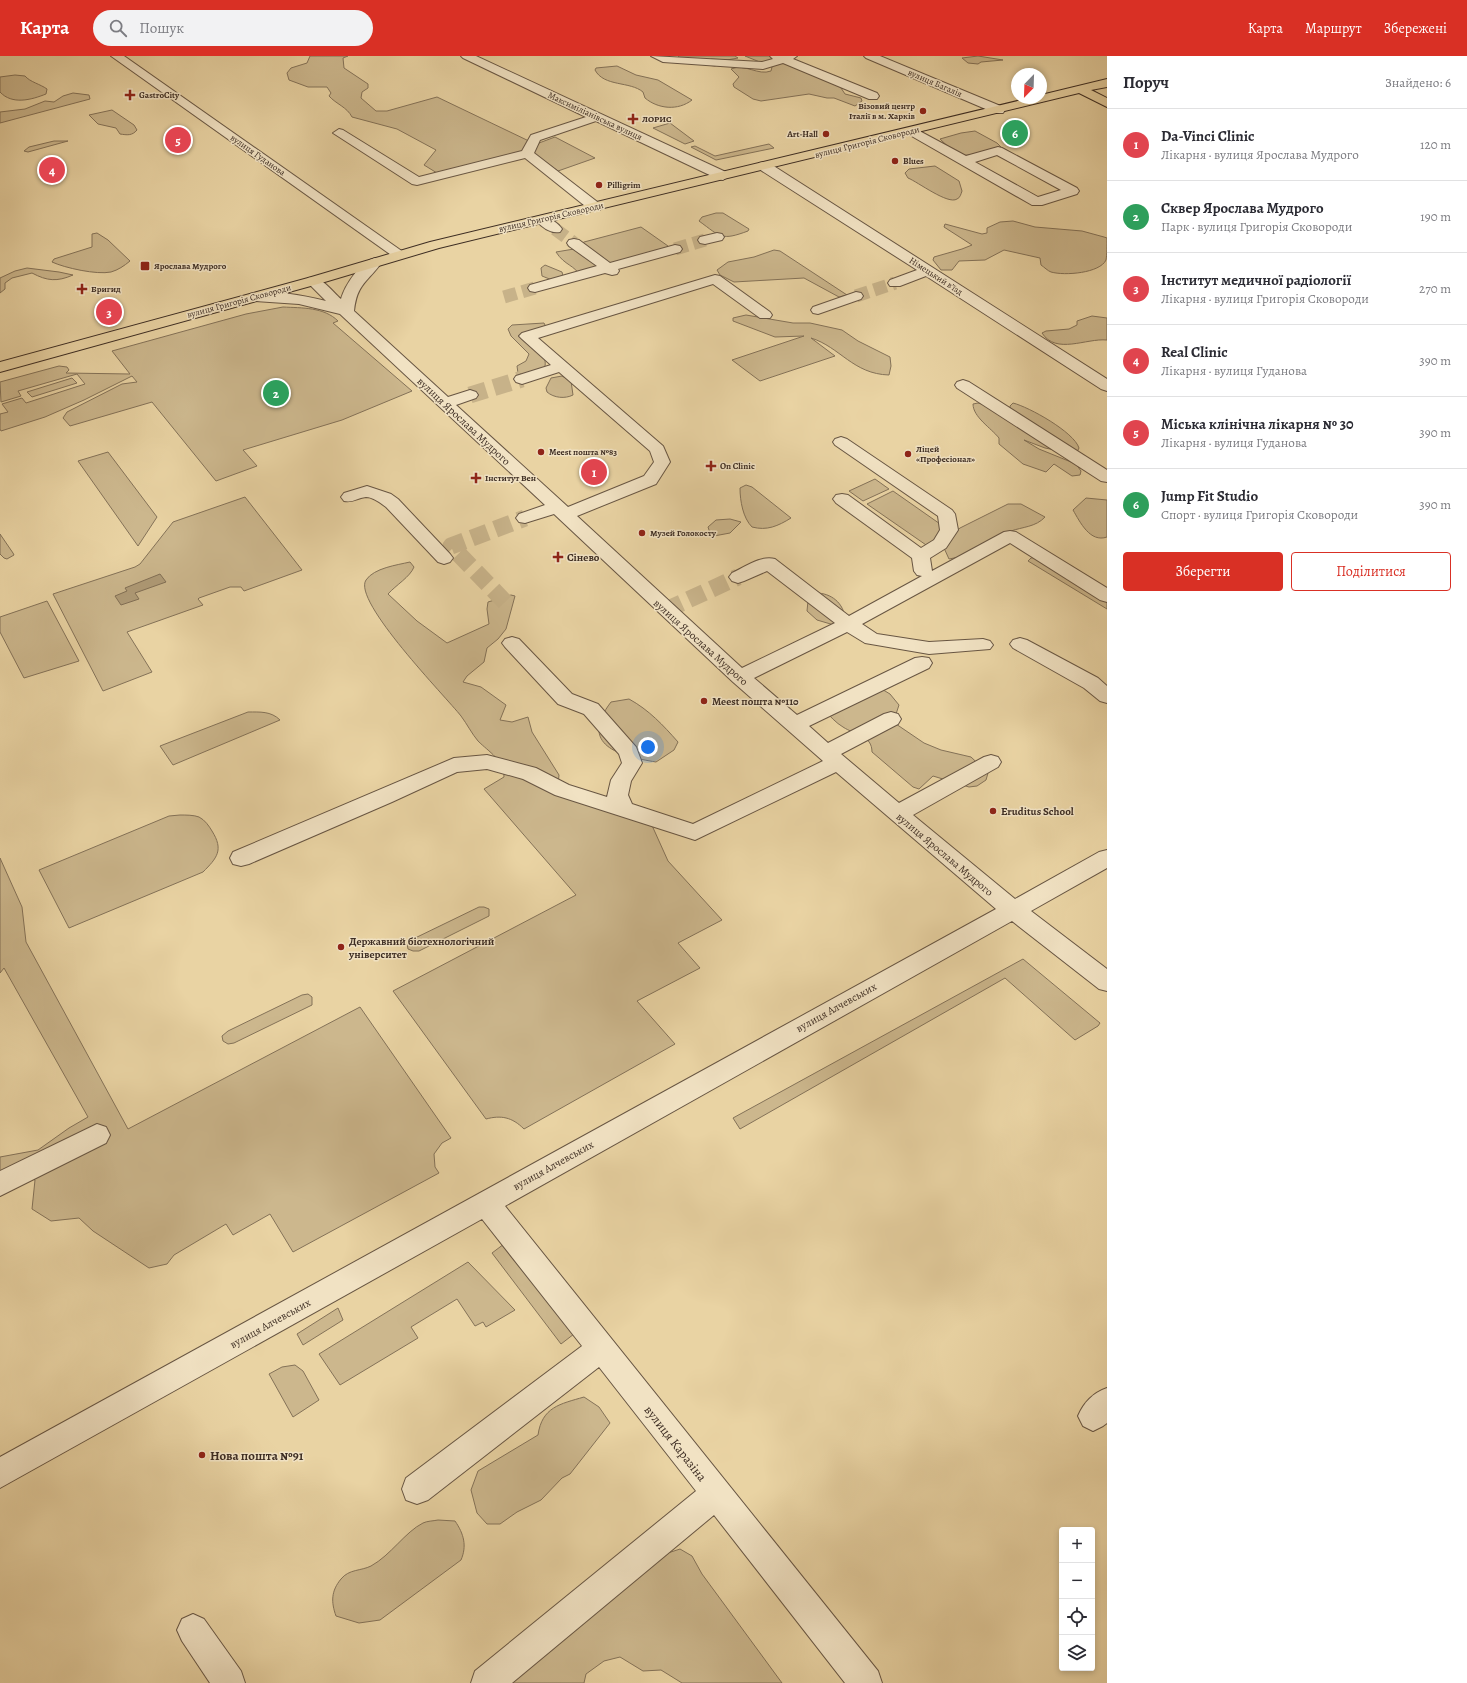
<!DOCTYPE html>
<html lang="uk">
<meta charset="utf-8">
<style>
:root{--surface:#fff;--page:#f2f2f3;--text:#2b2b33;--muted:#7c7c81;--line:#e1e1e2;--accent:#d93025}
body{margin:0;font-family:Alegreya,serif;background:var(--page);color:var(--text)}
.controls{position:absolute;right:12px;bottom:12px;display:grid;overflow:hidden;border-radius:4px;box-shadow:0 2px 6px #0003}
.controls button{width:36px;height:36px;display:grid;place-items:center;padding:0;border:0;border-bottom:1px solid var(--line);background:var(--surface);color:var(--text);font:20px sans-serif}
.compass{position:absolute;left:1011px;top:12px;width:36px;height:36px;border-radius:50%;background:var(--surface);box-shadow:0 2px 6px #0003;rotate:203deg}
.you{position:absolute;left:648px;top:691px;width:14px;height:14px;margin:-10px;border:3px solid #fff;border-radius:50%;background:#1a73e8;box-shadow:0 0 0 6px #1a73e833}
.badge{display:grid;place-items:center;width:26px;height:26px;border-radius:50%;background:var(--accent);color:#fff;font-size:13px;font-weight:700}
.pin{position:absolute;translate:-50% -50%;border:2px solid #fff;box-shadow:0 1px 4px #0006}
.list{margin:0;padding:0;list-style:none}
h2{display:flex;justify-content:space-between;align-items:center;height:52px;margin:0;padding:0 16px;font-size:17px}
h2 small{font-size:13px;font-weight:400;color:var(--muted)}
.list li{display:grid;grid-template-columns:26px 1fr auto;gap:12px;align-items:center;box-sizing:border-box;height:72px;padding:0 16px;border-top:1px solid var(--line)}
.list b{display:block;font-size:15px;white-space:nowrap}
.list p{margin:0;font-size:13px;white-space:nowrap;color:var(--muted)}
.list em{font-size:13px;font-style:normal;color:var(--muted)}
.actions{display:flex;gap:8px;padding:12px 16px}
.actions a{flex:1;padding:9px 0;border:1px solid var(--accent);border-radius:4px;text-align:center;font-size:14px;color:var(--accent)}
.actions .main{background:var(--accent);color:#fff}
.icon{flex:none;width:22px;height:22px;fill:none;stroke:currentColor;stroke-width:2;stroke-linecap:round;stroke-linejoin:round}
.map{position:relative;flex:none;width:1107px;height:1627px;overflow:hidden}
header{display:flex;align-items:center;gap:24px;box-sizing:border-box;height:56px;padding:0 20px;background:var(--accent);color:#fff}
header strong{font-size:19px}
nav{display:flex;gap:22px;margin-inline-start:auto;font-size:14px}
.search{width:280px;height:36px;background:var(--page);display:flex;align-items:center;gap:10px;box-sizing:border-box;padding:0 14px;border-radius:22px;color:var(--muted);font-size:15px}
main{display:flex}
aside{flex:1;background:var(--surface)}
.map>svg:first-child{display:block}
</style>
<header>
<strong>Карта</strong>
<div class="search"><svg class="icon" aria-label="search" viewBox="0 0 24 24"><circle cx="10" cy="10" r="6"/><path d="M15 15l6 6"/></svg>Пошук</div>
<nav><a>Карта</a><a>Маршрут</a><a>Збережені</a></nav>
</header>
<main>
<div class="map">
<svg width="1107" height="1627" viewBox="0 0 1107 1627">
<rect width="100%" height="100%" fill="#e9d3a3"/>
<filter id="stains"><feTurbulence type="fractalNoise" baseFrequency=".005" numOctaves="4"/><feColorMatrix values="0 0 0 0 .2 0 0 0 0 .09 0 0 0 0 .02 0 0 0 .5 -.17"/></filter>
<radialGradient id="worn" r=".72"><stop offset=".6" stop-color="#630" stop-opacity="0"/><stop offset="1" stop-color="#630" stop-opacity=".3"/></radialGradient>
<g fill="#ccb78d" stroke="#847258">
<path d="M310 0H348L343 2 344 12 368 28V32L362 36 361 42 376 55H387L437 41 531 86 526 95 437 117 424 109 436 94 397 73 352 61C347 51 336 48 329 40L331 37 327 31H308L289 24 287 17 291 12 307 7Z"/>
<path d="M678 0H735L738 2 727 4 711 3 717 9 715 10 684 6Z"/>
<path d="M745 0H773L839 29 845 38 861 42 862 45 855 50 834 42H827L809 38 761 45 753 43 734 31 733 28 739 21 731 13C745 7 758 20 771 15L772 11Z"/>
<path d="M978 0 1003 4 981 6 978 8 968 7 962 2Z"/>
<path d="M617 10 636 19 658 24 692 44C678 55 658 53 645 42L643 36C630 25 604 31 595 14L596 12Z"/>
<path d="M15 19 25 20C30 26 40 28 47 33L46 38C31 44 12 49 0 36V21Z"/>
<path d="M73 37 89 39 90 43 0 67V56L25 53 45 45 54 46 63 40Z"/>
<path d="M112 54 134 69 137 74C132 80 127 79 120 78L116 72 98 68 89 59Z"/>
<path d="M670 67 694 85 685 88 653 72Z"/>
<path d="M975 75 997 87 1002 92C998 95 964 100 958 100L940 83 961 77Z"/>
<path d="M555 81 595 102 558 115 533 97 539 87Z"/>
<path d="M54 85H68L28 96 24 95 29 91Z"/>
<path d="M769 88 774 92 716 104 691 91 695 90 715 100Z"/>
<path d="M935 110 959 125 962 135C961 138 960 142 957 143 948 149 918 126 908 122L905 117 909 113Z"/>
<path d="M716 157H723L749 173 748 175C721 185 721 181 699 165L702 161Z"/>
<path d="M1013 165 1035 171 1082 175 1104 181 1107 182C1107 188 1107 199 1106 204 1100 217 1065 220 1051 216 1048 215 1044 211 1041 209L1040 202 1004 194 985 204 959 205 952 214H941L933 204 934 201 962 193 972 189 944 171 945 168 982 178 987 177V172L1000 166Z"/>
<path d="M641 171 668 190 672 195 582 222C574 208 565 210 556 196L574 193 584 186Z"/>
<path d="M97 177 108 184 130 205C124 210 118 214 111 216 97 219 65 212 52 206L54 203 92 191V178Z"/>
<path d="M774 194 780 195 847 239 839 241 804 222 734 226 720 219 717 214 728 206 754 201Z"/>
<path d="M545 209 562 216 563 220 552 224 542 220 541 212Z"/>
<path d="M27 212 59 216 73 219C57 226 47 225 32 217L12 222 5 227V233L0 237V222L15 215Z"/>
<path d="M283 251C302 252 324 251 338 265L333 267 412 335 342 364 243 394 257 410 216 425 152 346 70 370 63 362 67 356 122 328 137 326 132 320 84 344 45 361 1 375 0 373V358L8 356 2 348 22 342 26 347 85 328 77 318 18 335 21 340 1 346 0 326 59 310 67 311 69 314 66 317 130 318 112 295 246 258Z"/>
<path d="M746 259 793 267H810L842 274 858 285 890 301 891 310 889 319C853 318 840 291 811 282L835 300 760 325 732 304 804 280 775 281 733 265V262Z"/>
<path d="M1092 260 1107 262V284C1086 282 1056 299 1042 277L1046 275 1069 273 1077 269V265Z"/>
<path d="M544 267 549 277 540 280 531 286C538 294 549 302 544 313L525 320 518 317 517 310 526 305 529 298 511 280 508 273 512 269Z"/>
<path d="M562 320 571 325 573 339C565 343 554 342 547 336L546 332 551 322Z"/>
<path d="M72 322 77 327 32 341 27 336Z"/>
<path d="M978 347 992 351 1010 352V350L1013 347C1029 351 1074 376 1079 392L1076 398 1045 392 1024 384 1039 393 1076 408 1081 415 1080 419 1072 420 1054 408 1046 416 1023 408 999 388V382C991 372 973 361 973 348Z"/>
<path d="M108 396 157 461 138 490 78 405Z"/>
<path d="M875 423 889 433 863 445 849 435Z"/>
<path d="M746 429 752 431 791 462C778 470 767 475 752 471 743 462 740 445 740 432Z"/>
<path d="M893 435 943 470 937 482 929 491 867 448Z"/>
<path d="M245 441 302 514 244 535 241 531H230L199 542 198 543 203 549 127 576 152 616 103 635 53 538 135 511 140 508 173 466Z"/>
<path d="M1086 442 1107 444V481C1090 487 1080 466 1073 454Z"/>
<path d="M1008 448H1021L1045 461C1036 471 1022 471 1011 475 988 482 974 500 949 503L944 492 955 476 960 472Z"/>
<path d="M730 463 741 466 730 477 714 480 710 477 708 471 716 464Z"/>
<path d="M0 478 13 497 14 499 7 503 4 502 0 498Z"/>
<path d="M1037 501 1107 541V553L1028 505 1031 502Z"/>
<path d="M410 506 414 511C410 521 396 529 388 538L417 565 447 587 489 568 487 553 488 546 511 539 515 540 506 573 498 583 487 592 484 606 467 620 463 626 481 631 506 649 500 664 512 666 528 661 532 676 559 719 558 729 650 765 668 805 722 864 678 887 700 912 637 945 675 988 524 1073C512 1061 501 1059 486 1063L393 935 576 839 484 733 504 721C504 704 489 696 478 685 472 678 467 668 461 660 446 641 352 545 366 524 374 512 397 509 410 506Z"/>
<path d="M816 537C831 537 844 547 845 563L834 569 817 564 807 555 808 545Z"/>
<path d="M47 545 79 605 24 622 0 576V561Z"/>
<path d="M880 632 890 638 899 649 896 658V668L924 687 941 694 971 701 988 717 986 724 977 730 969 731 933 720 919 733 913 731 872 696C872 679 855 679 843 671 836 667 830 660 824 654Z"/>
<path d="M629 643C649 654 663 669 678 686L674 694 656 706C619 700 578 689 611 646Z"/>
<path d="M248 656C260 656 271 655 280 664L173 709 160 690Z"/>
<path d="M180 759C186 759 194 759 199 761 205 764 209 770 212 775 224 794 217 802 203 816L69 872 39 814 169 760Z"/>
<path d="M0 802 22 851 26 886 128 1073 360 951 451 1082 442 1087 434 1098 435 1111 439 1117 293 1196 270 1158 233 1179 226 1168 174 1199 167 1208 149 1212 93 1175 79 1162 51 1165 32 1153 35 1124 17 1116 0 1124V1101L38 1094 69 1072 88 1061 4 912 0 917Z"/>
<path d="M479 851H484L489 853V860L419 895H413L408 893 407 888 411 884Z"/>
<path d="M1023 903 1100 967 1098 970 1075 984 1005 922 740 1073 733 1062Z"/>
<path d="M308 938 312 941V949L234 987 228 988 223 985 222 980 228 975 302 939Z"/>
<path d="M504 1188 574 1278 561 1288 492 1197Z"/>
<path d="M468 1206 515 1254 486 1271 483 1266 475 1270 457 1243 411 1271 418 1282 340 1329 319 1298Z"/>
<path d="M338 1252 343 1264 303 1289 297 1278Z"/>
<path d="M295 1309 303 1315 319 1344 293 1361 269 1318 282 1311Z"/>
<path d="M584 1341 599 1351 610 1367 570 1418 562 1422 541 1444 517 1456 500 1468H487L477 1457 471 1434 478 1415 538 1379C542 1351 560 1348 584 1341Z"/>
<path d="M438 1464 455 1465C464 1478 467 1490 461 1504L380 1564 359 1567 336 1560C331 1546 331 1535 341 1523 349 1513 361 1515 371 1510 391 1499 405 1476 423 1467 427 1465 433 1465 438 1464Z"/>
<path d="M680 1493 692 1500 702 1518 782 1627H682L661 1614 643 1615 620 1601 604 1605 586 1618 584 1627H497L656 1501Z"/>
</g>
<path fill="#af9b77" stroke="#816f55" d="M160 518 166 526 135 537 139 543 121 549 115 540 127 535 125 532Z"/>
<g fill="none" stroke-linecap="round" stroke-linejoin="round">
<g stroke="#c7b289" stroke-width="13" stroke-dasharray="13 6" stroke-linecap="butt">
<path d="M555 173 574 187"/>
<path d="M675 193 705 184"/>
<path d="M856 240 895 227"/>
<path d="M504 241 535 232"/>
</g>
<g stroke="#c7b289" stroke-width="17" stroke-dasharray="17 8" stroke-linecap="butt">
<path d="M470 339 522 323"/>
<path d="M505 546 451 490 525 462"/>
<path d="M666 554 738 521"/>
</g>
<g stroke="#685643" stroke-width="2">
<g id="minor">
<path d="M111 0H124L406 198 404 201H394Z"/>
<path d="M461 0H476L728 117 729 120 723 124 718 123 596 65 540 84 534 97 600 148 602 151 600 154H590L525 102 417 129 412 128 333 77 339 73 343 74 419 121 522 95 531 79 586 61 463 2Z"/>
<path d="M651 0 762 6 773 3 770 0H797L793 3 877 37 879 40 877 43H869L783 7 763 13 663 6Z"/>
<path d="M864 0H880L1003 51 1005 54 1003 57H995L866 2Z"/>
<path d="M912 71 966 100 998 91 1002 92 1077 132 1079 135 1077 138 1042 149H1032L908 78 906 75ZM997 99 1061 134 1038 141 975 106Z"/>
<path d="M764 106 769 107 1107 323V335L1101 333 926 220 900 230H890L888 227 890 224 917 214 759 113 758 110 759 107Z"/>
<path d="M543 160C550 162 558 167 562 173L560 176C551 178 541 171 536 164L538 161Z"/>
<path d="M717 177 722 178 724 181 722 184 705 188 700 187 698 184 700 181Z"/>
<path d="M574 183 579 184 610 207 675 189 680 190 682 193 680 196 618 213 619 215 617 218 612 219 605 217 535 236 530 235 528 232 530 229 597 210 569 190 567 187 569 184Z"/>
<path d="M375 202 380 203 382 206C368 226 357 227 354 255L448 341 470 334 476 336 478 339 476 342 456 349 568 451 644 420 654 406 650 395 559 316 522 328 516 326 514 323 516 320 551 309 522 283 519 280 522 277 715 219 720 220 770 256 772 259 770 262H760L713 228 538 282 663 390 670 406 656 428 577 460 742 612 835 567 767 515 744 525 738 527 732 525 729 521 732 517C745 511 761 499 775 503L849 560 922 520 917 519 914 515 912 502 836 447 833 443 836 439 842 438 848 439 921 492 934 484 940 474 938 460 835 389 833 386 835 383 841 381 847 383 952 454 955 458 958 474 946 492 930 502 932 515 1004 476 1010 475 1016 476 1107 532V546L1100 544 1010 487 862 568 877 578 929 586 983 583 990 585 993 589 990 593 929 598 865 587 847 576 754 622 797 659 915 602 922 601 929 602 932 607 929 612 809 670 828 687 884 658 891 656 898 658 901 663 898 668 841 698 899 747 984 701 991 699 998 701 1001 706 998 711 913 759 1015 843 1099 796 1107 794V812L1031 855 1107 913V935L1099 933 1012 865 505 1150 878 1615 882 1627H845L714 1459 512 1627H471L475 1615 696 1435 599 1311 428 1444 417 1448 406 1444 402 1433 406 1422 582 1290 482 1163 0 1432V1401L996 853 836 716 695 784 555 739 523 723 487 713 457 716 392 746 249 808 241 810 233 808 230 802 233 796 454 702 487 699 536 712 569 729 607 741 611 724 622 707 619 698 584 658 558 648 505 591 502 587 505 583 512 581 519 583 572 638 598 648 636 691 642 707 631 725 628 739 632 748 693 768 823 705 733 626 554 458 525 467 519 466 516 462 519 458 545 449 340 258 299 248 255 245 250 244 248 241 250 238C270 233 306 240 326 245L306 225 308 222C321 219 332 235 341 243 345 229 360 206 375 202Z"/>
<path d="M856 236 861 237 863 240 861 243 818 258 813 257 811 254 813 251Z"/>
<path d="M963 324 969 326 1107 414V426L1101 425 957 332 955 329 957 326Z"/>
<path d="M367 430 391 438 398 443 450 498 453 502 450 506 444 508 438 506 386 451C381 447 372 441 366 441 357 442 353 447 344 445L341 441 344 437Z"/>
<path d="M1020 582 1027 584 1098 622 1107 630V647L1100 645 1084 632 1013 592 1010 588 1013 584Z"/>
<path d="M97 1068 106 1071 110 1079 106 1087 0 1140V1115Z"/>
<path d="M1107 1332V1367L1103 1370 1093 1375 1083 1370 1078 1360C1084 1346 1093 1337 1107 1332Z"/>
<path d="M193 1558 204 1563 241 1615 245 1627H210L182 1585 177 1574 182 1563Z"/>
</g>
</g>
<g stroke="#3d2d23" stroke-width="2">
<path id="major" d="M1107 23V31L1091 34 1107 42V51L1079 37 439 192 318 228 0 316V306L308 222 430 186 1030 42H1041V39Z"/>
</g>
<use href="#minor" fill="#f1e2c3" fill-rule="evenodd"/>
<use href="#major" fill="#e9d3a3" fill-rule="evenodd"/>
</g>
<g fill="#8f2418" stroke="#f1e2c3" stroke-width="1.5">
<path d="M128 33h4v4h4v4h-4v4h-4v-4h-4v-4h4z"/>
<circle cx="923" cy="55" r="4"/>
<path d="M631 57h4v4h4v4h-4v4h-4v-4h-4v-4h4z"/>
<circle cx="826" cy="78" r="4"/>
<circle cx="895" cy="105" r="4"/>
<circle cx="599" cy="129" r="4"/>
<rect x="140" y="205" width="10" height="10" rx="2"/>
<path d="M80 227h4v4h4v4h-4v4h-4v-4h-4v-4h4z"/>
<circle cx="541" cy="396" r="4"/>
<circle cx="908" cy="398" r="4"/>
<path d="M709 404h4v4h4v4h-4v4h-4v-4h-4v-4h4z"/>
<path d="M474 416h4v4h4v4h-4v4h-4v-4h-4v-4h4z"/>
<circle cx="642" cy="477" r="4"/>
<path d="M556 495h4v4h4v4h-4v4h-4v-4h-4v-4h4z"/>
<circle cx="704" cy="645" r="4"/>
<circle cx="993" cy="755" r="4"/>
<circle cx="341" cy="891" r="4"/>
<circle cx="202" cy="1399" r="4"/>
</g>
<g text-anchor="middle" stroke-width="3" stroke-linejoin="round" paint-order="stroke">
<g font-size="9" fill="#3d2d23" stroke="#f1e2c3">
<text transform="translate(935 27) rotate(23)" y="3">вулиця Багалія</text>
<text transform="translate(595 60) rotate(25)" y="3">Максиміліанівська вулиця</text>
<text transform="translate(867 86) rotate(-14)" y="3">вулиця Григорія Сковороди</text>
<text transform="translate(258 99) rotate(35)" y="3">вулиця Гуданова</text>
<text transform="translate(551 161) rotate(-13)" y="3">вулиця Григорія Сковороди</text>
<text transform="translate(936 220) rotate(33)" y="3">Німецький в’їзд</text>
<text transform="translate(239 245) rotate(-15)" y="3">вулиця Григорія Сковороди</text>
</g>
<g font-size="9" font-weight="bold" fill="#3d2d23" stroke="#f1e2c3" text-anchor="start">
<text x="139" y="42">GastroCity</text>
<text x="915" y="53" text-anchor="end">Візовий центр<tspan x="915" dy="10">Італії в м. Харків</tspan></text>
<text x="642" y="66">ЛОРИС</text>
<text x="818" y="81" text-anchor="end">Art-Hall</text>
<text x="903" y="108">Blues</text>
<text x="607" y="132">Pilligrim</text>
<text x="154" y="213">Ярослава Мудрого</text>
<text x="91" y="236">Бригид</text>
<text x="916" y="396">Ліцей<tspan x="916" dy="10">«Професіонал»</tspan></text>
<text x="549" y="399">Meest пошта №83</text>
<text x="720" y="413">On Clinic</text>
<text x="485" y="425">Інститут Вен</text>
<text x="650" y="480">Музей Голокосту</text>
</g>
<g font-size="11" fill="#3d2d23" stroke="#f1e2c3">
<text transform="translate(464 365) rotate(43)" y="4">вулиця Ярослава Мудрого</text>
<text transform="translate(701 586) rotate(42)" y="4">вулиця Ярослава Мудрого</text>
<text transform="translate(945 798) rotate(40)" y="4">вулиця Ярослава Мудрого</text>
<text transform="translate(836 951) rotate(-29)" y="4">вулиця Алчевських</text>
<text transform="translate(553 1109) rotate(-29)" y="4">вулиця Алчевських</text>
<text transform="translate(270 1267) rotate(-29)" y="4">вулиця Алчевських</text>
</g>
<g font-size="11" font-weight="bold" fill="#3d2d23" stroke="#f1e2c3" text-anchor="start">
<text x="567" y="505">Сінево</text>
<text x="712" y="649">Meest пошта №110</text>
<text x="1001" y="759">Eruditus School</text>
<text x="349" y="889">Державний біотехнологічний<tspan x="349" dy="13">університет</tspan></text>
</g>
<g font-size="13" fill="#3d2d23" stroke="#f1e2c3">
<text transform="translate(676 1387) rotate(52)" y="5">вулиця Каразіна</text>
</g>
<g font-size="13" font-weight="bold" fill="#3d2d23" stroke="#f1e2c3" text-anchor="start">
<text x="210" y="1404">Нова пошта №91</text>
</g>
</g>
<rect width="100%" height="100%" filter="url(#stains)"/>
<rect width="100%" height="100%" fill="url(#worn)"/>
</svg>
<div class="controls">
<button>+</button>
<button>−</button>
<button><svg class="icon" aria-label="locate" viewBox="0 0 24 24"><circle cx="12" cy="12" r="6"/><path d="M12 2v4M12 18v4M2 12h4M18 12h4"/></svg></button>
<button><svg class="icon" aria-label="layers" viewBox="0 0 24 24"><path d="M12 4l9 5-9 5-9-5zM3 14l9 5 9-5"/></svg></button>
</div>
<svg class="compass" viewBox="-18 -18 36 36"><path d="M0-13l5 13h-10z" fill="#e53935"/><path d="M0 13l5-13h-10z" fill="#7c7c81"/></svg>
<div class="you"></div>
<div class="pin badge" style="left:594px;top:416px;background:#e0444e">1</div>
<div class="pin badge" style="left:276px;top:337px;background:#2e9e5b">2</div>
<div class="pin badge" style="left:109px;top:256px;background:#e0444e">3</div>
<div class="pin badge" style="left:52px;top:114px;background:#e0444e">4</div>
<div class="pin badge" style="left:178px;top:84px;background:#e0444e">5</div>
<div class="pin badge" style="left:1015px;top:77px;background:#2e9e5b">6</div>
</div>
<aside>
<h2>Поруч<small>Знайдено: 6</small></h2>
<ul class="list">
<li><span class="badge" style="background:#e0444e">1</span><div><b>Da-Vinci Сlinic</b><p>Лікарня · вулиця Ярослава Мудрого</p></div><em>120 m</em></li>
<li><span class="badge" style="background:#2e9e5b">2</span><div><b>Сквер Ярослава Мудрого</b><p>Парк · вулиця Григорія Сковороди</p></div><em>190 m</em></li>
<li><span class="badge" style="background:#e0444e">3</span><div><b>Інститут медичної радіології</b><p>Лікарня · вулиця Григорія Сковороди</p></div><em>270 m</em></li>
<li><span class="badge" style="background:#e0444e">4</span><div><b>Real Clinic</b><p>Лікарня · вулиця Гуданова</p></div><em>390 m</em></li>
<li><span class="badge" style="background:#e0444e">5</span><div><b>Міська клінічна лікарня № 30</b><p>Лікарня · вулиця Гуданова</p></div><em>390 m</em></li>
<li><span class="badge" style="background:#2e9e5b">6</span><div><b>Jump Fit Studio</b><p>Спорт · вулиця Григорія Сковороди</p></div><em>390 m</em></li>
</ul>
<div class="actions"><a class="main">Зберегти</a><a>Поділитися</a></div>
</aside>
</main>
